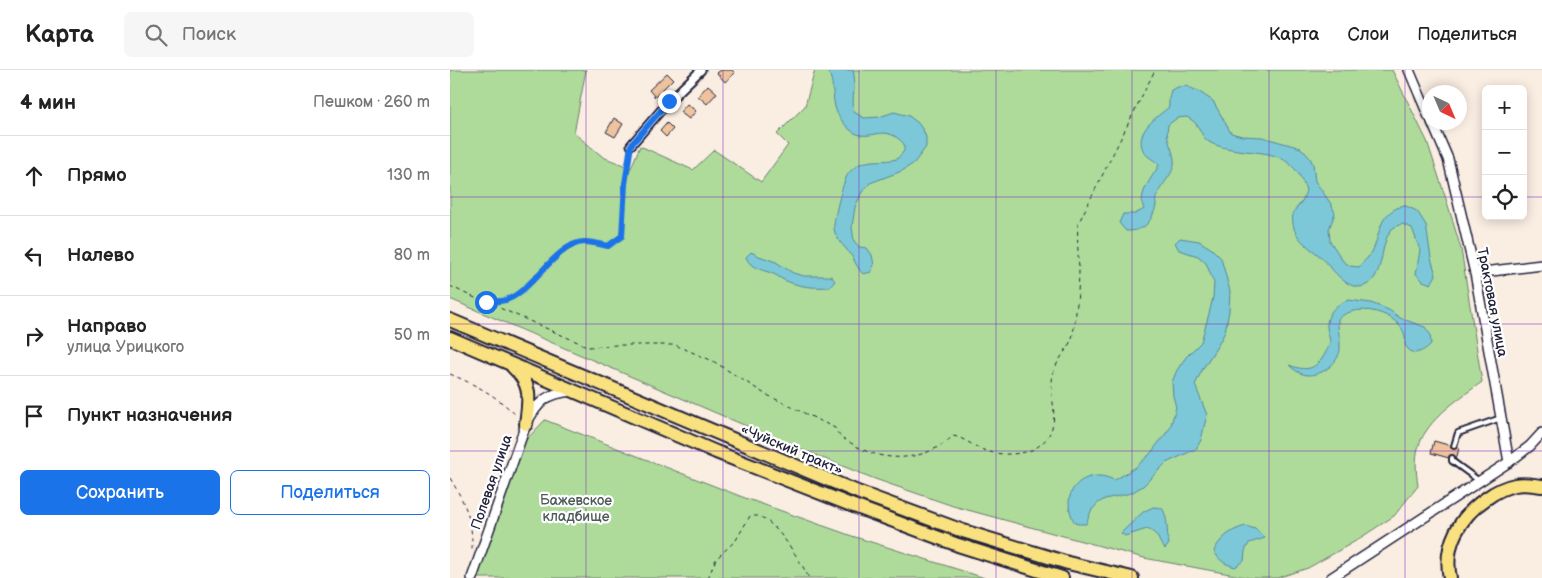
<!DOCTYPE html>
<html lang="ru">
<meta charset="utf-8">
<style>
:root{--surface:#fff;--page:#f6f6f6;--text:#222;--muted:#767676;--line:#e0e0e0;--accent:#1a73e8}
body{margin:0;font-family:"Balsamiq Sans",sans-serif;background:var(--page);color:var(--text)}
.controls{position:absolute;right:15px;top:15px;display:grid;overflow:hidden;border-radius:8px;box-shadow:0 2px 12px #0003}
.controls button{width:45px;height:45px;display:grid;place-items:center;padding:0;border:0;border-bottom:1px solid var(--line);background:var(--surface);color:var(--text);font:25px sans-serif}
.compass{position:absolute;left:972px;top:15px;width:45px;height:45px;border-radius:50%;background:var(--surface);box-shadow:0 2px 12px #0003;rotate:136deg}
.stop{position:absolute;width:15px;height:15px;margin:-11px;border:4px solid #1a73e8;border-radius:50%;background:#fff}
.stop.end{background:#1a73e8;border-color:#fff;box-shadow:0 1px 5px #0008}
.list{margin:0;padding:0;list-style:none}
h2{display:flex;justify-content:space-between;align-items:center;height:65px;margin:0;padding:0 20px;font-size:21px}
h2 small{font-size:16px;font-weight:400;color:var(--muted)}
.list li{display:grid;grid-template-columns:32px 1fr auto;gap:15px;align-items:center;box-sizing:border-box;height:80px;padding:0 20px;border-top:1px solid var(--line)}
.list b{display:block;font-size:19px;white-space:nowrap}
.list p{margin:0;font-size:16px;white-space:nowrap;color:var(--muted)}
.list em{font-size:16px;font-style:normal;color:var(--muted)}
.actions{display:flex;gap:10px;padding:15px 20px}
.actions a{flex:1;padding:11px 0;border:1px solid var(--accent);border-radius:8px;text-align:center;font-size:18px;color:var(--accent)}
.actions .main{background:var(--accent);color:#fff}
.icon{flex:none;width:28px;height:28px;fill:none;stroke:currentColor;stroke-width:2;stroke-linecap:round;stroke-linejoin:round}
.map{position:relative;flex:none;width:1092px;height:508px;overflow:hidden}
header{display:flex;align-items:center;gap:30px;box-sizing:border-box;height:70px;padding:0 25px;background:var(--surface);border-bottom:1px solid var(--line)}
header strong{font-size:24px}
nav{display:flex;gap:28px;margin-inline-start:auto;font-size:18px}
.search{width:350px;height:45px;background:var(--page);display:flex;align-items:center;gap:12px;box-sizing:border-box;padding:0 18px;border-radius:8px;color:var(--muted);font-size:19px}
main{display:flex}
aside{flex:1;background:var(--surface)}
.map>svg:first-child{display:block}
</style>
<header>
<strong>Карта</strong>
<div class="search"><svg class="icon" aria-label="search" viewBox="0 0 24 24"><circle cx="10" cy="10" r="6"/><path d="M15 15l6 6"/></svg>Поиск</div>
<nav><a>Карта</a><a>Слои</a><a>Поделиться</a></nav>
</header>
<main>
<aside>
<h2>4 мин<small>Пешком · 260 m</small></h2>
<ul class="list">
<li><svg class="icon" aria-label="ahead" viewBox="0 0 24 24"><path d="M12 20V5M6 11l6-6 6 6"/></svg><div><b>Прямо</b></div><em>130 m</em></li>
<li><svg class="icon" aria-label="left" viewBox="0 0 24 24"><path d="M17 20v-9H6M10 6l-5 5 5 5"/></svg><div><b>Налево</b></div><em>80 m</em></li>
<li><svg class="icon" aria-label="right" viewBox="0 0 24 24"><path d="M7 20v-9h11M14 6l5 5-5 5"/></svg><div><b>Направо</b><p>улица Урицкого</p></div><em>50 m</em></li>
<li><svg class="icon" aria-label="arrive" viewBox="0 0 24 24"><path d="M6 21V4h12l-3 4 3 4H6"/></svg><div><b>Пункт назначения</b></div></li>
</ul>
<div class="actions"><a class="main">Сохранить</a><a>Поделиться</a></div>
</aside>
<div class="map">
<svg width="1092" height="508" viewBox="0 0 1092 508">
<rect width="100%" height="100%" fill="#faede2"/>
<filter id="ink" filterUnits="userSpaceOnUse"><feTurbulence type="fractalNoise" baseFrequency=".02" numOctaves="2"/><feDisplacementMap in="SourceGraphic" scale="10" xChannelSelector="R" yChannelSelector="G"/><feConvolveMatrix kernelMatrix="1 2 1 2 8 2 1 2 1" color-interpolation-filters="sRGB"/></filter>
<g filter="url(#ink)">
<g fill="#aedb9a" stroke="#687e6a">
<path d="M0 0H136L124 63 153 87 181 98 190 76 243 100 264 80 311 112 338 75 327 64 355 36 365 0H942L977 71 997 132 1011 179 1032 312C1010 328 983 345 971 370 964 384 966 402 968 416L944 446 904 472 858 498 827 508H801L694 488 503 436 425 409 350 379 0 229Z"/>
<path d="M95 350 295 428 402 466 535 508H27L73 373Z"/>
</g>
<g fill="#7bc8d9" stroke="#57869a">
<path d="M377 0H403C407 14 401 28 404 42L414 48 429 47 444 42 459 46 468 53 473 60 476 67V77L464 93 452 101 420 113 412 122 405 137 402 157 404 171 409 177 417 178 422 185 424 195 421 202 413 204C408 199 406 194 403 188 397 178 386 171 384 159 383 150 393 111 398 104 400 101 406 96 410 94 421 89 435 92 447 89L454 81V74C435 53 424 70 407 64 401 62 393 53 390 48 379 32 387 15 377 0Z"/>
<path d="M736 16 748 21 763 31 781 63 792 66 812 67 851 78 860 88 863 94 865 111 881 134 885 143 879 159 880 171 893 191 900 196 909 197C913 192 919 187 922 182 932 161 927 144 954 135L967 141 976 155 981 188 986 205 981 214 973 211 966 204 970 180 962 158 952 154C949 155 944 157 942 159 929 174 935 203 918 214 900 226 882 198 872 188 861 178 845 170 843 154 841 140 846 140 852 131 854 128 855 123 856 120 839 70 801 89 763 74 751 69 753 62 746 54 744 51 740 49 737 47L727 48 718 55C715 71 722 75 724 89 726 104 710 114 706 128 705 130 706 133 706 136 705 141 701 149 698 153 692 160 684 161 676 161L669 153 673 144H685L694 139C687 124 702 108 709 95 705 90 697 87 694 82 683 62 706 48 719 37V28L721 20 728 17Z"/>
<path d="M730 168 749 171 762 179 771 188 780 221 779 241 775 262 768 275 752 300 745 315 757 345 751 370 746 379 716 393 693 416 681 423 655 429 648 433 641 441 636 454C635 454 629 454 628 454 622 452 622 446 620 441 615 421 630 405 650 406 655 406 661 409 665 410L686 397 700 384 720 358 726 337 723 326 722 312 727 300 736 287 751 272 760 240 763 227 764 213 756 193 748 186 729 180 725 173Z"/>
<path d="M301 182 309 186 326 192 343 203 354 206H381L385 211 380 217C363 218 350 217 334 210 330 208 325 204 321 203 310 199 300 198 296 187Z"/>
<path d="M899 230 921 233 939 240 950 248 975 257 980 264 981 274C972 283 962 287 955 275 960 245 908 229 888 249 887 259 891 269 890 280 888 293 873 305 859 305 851 305 844 300 839 295 855 301 865 301 875 284 876 281 879 277 880 273 880 269 878 263 877 258 876 243 886 234 899 230Z"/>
<path d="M703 437 712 438C719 449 716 461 719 474L715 479C707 471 710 464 697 459L675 466 671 463 693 442Z"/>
<path d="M796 456 805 459 815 468 799 473 795 481 794 491 785 497C775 494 769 491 764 481 770 468 782 459 796 456Z"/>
</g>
<g fill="#eec39d" stroke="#22223b">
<path d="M271 0H282L285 3 275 12 267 3Z"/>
<path d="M217 3 223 9 205 27 199 20Z"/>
<path d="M258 15 267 23 257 34 248 26Z"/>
<path d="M237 34 246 41 239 49 230 42Z"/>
<path d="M164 48 173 54 165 67 156 62Z"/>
<path d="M217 53 223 59 216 67 210 61Z"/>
<path d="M984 371 1009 378 1006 390 981 383Z"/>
</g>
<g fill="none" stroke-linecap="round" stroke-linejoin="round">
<g stroke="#22223b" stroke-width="8">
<g id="service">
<path d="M1004 376 1008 363 1051 348"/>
<path d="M1002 388V391L1028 410"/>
</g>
</g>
<g stroke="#22223b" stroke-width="11">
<path id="minor" d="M181 75 219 31 251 0"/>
</g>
<g stroke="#22223b" stroke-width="12">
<g id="tertiary">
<path d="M959 0 979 47"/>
<path d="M982 52 998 89 1025 203 1059 392"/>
<path d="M1025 203 1092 195"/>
<path d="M22 508 76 354C88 332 96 323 123 321"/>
<path d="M881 508 1059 392 1080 376 1092 363"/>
</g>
</g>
<g stroke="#22223b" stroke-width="16">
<g id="trunk">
<path d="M0 250 410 423 513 461 618 493 682 508"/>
<path d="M0 268 266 382 401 435 508 475 612 508"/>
<path d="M63 297C83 315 79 330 76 354"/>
<path d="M1000 508C993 475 1010 446 1037 428 1045 422 1055 417 1065 415 1074 413 1083 415 1092 416"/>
</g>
</g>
<g stroke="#22223b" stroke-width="1" stroke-dasharray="4 4" stroke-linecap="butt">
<path d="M0 216C11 221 24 229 36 231 75 239 96 180 131 173 139 171 149 174 158 176L172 166 175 114 180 83"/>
<path d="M36 232 139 277 166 275H225L263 291 315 324 385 358C388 366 394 369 401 373 432 394 476 392 503 366 511 367 519 373 527 377 541 385 563 386 579 381 586 379 593 373 597 368 611 348 598 326 603 305 606 289 620 279 623 264 626 247 629 217 629 199 628 184 627 169 628 154L705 0"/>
<path d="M0 304C28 316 44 324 66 345"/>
<path d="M0 408C15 433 23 450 22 480"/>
<path d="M258 508 266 489 286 470 300 446C301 446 308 446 308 446 326 451 351 492 359 508"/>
</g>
<use href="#service" stroke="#fff" stroke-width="4"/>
<use href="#minor" stroke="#fff" stroke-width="7"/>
<use href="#tertiary" stroke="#fff" stroke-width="9"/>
<use href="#trunk" stroke="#fae180" stroke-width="12"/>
</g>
</g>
<g fill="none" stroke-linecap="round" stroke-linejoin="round" filter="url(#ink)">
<path stroke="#1a73e8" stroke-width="6" d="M36 232C42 231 50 232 56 230 82 222 106 173 134 172 142 172 150 174 158 176L172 166 175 114 181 75 219 31"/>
</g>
<path fill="none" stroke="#7b2cbf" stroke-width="1" stroke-opacity="0.55" d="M136 0V508M273 0V508M409 0V508M546 0V508M682 0V508M819 0V508M955 0V508M0 127H1036M1073 127H1092M0 254H1092M0 381H1092"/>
<g text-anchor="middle" stroke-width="4.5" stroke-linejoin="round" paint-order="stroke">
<g font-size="14" fill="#22223b" stroke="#fff">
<text transform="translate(1043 232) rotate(79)" y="5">Трактовая улица</text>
<text transform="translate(342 379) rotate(23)" y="5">«Чуйский тракт»</text>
<text transform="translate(41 412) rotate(-71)" y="5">Полевая улица</text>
</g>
<g font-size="14" fill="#4c5a58" stroke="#fff">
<text x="126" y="435">Бажевское<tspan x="126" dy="16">кладбище</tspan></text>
</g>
</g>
</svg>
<div class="controls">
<button>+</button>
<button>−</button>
<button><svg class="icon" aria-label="locate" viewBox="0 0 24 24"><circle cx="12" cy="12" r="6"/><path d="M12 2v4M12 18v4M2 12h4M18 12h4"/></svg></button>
</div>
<svg class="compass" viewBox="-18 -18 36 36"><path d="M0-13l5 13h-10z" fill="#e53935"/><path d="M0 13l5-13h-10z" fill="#767676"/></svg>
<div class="stop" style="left:36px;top:232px"></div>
<div class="stop end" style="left:219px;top:31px"></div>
</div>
</main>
